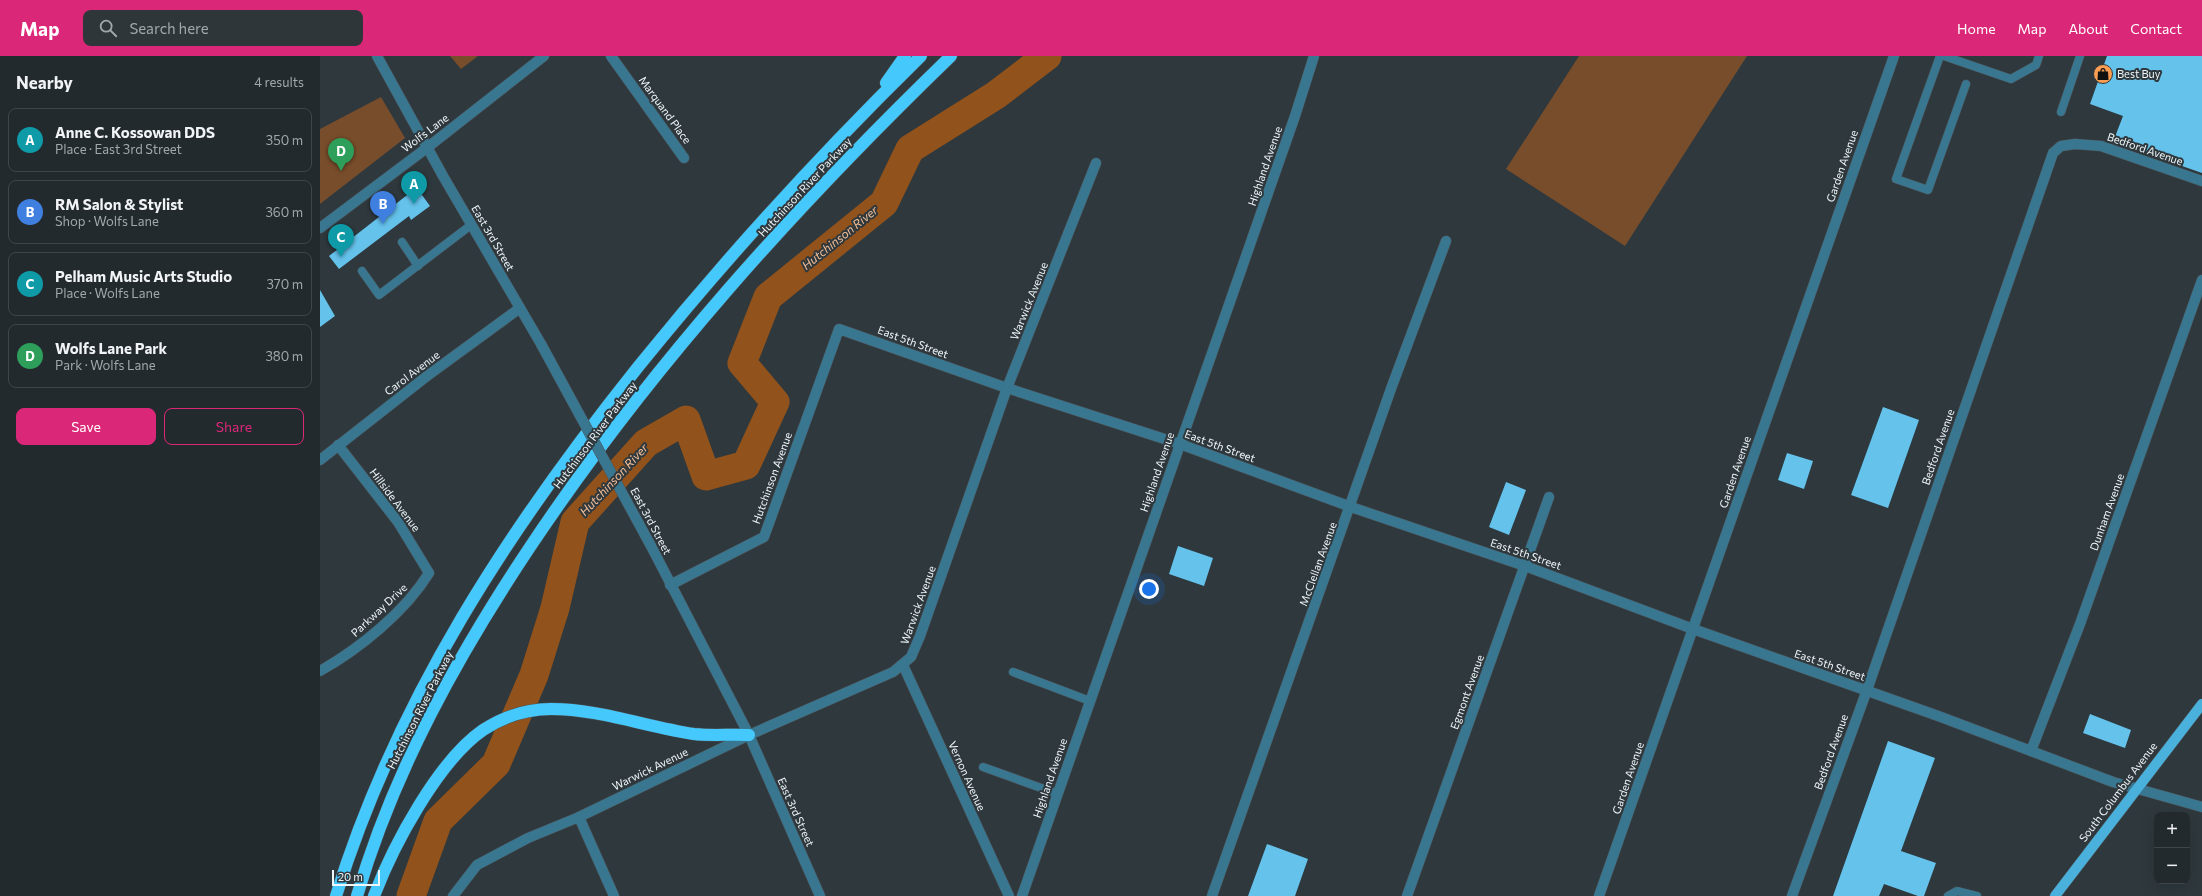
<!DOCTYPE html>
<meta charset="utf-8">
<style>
:root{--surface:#222a2e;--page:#2e363a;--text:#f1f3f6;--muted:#a2a7aa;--line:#3f464a;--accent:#db2777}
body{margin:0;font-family:Commissioner,sans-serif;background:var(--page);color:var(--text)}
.controls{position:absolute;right:12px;bottom:12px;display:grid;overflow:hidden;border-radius:8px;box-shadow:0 4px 16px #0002}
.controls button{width:36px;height:36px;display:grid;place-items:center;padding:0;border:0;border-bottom:1px solid var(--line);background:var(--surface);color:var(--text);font:20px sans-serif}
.scale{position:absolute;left:12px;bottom:10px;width:48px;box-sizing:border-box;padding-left:4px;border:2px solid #eff6f9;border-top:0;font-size:11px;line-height:14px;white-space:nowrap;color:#eff6f9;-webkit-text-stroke:3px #2e383d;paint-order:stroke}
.you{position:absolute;left:829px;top:533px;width:14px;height:14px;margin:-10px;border:3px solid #fff;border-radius:50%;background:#1a73e8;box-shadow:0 0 0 6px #1a73e833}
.badge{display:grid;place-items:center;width:26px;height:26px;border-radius:50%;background:var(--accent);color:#fff;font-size:13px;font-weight:700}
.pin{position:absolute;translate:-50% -33px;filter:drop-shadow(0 1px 2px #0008)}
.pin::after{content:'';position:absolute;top:21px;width:14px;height:12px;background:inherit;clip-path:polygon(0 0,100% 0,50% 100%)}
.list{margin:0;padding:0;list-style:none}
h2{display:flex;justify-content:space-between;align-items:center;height:52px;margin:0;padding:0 16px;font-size:17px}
h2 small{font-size:13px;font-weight:400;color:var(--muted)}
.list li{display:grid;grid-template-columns:26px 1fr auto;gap:12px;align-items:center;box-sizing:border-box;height:64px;margin:0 8px 8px;padding:0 8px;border:1px solid var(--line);border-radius:8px}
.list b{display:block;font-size:15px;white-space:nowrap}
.list p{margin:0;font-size:13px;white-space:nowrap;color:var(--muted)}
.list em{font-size:13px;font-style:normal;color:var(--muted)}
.actions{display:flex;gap:8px;padding:12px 16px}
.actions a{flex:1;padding:9px 0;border:1px solid var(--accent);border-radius:8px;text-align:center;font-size:14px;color:var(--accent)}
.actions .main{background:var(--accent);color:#fff}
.icon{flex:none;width:22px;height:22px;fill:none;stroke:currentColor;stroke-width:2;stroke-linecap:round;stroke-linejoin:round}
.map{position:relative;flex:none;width:1882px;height:840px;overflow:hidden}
header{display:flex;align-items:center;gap:24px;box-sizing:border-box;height:56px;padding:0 20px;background:var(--accent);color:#fff}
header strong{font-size:19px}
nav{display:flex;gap:22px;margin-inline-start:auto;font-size:14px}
.search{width:280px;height:36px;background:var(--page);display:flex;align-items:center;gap:10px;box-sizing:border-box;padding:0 14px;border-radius:8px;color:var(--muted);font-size:15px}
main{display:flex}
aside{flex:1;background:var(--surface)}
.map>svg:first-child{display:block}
</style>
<header>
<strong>Map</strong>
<div class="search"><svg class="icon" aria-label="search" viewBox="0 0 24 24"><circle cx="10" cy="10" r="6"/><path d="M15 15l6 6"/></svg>Search here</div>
<nav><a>Home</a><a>Map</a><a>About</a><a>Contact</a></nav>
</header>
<main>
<aside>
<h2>Nearby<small>4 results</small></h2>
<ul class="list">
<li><span class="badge" style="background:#0f9aa8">A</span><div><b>Anne C. Kossowan DDS</b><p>Place · East 3rd Street</p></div><em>350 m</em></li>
<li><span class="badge" style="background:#3f7fe0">B</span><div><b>RM Salon &amp; Stylist</b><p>Shop · Wolfs Lane</p></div><em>360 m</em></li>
<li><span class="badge" style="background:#0f9aa8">C</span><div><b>Pelham Music Arts Studio</b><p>Place · Wolfs Lane</p></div><em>370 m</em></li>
<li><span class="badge" style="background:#2e9e5b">D</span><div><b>Wolfs Lane Park</b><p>Park · Wolfs Lane</p></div><em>380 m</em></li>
</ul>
<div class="actions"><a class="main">Save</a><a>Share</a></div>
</aside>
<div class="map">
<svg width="1882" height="840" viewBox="0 0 1882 840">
<rect width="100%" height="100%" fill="#2e383d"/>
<g fill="#784d2b">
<path d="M130 0H158L141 13Z"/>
<path d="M1259 0H1427L1305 190 1186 113Z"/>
<path d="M61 41 85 82 0 148V73Z"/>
</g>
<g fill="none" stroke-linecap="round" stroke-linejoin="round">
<path stroke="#91521b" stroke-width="29" d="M91 840 118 765 176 708 214 619 235 552 255 466 326 387 366 364 386 420 426 409 455 346 422 307 448 241 564 147 590 93 676 39 727 0"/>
</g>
<g fill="#64c2eb">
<path d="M1787 0H1882V117L1793 86 1803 60 1770 48Z"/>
<path d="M91 136 102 139 110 150 91 164 89 160 19 213 9 200Z"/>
<path d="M0 234 15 260 0 271Z"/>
<path d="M1563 351 1599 364 1568 452 1531 439Z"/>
<path d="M1467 397 1493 405 1484 433 1458 424Z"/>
<path d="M1186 426 1206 434 1189 479 1169 471Z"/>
<path d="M858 490 893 502 884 530 849 518Z"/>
<path d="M1770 658 1811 674 1805 692 1763 677Z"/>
<path d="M1568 685 1615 702 1581 795 1616 807 1604 840H1598L1564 828 1559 840H1513Z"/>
<path d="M947 788 988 803 975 840H928Z"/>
</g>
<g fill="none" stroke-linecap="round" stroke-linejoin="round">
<g stroke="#4d565b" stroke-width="9">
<g id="service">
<path d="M1620 0 1576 123 1608 134 1646 28"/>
<path d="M1624 0 1691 23 1716 9 1719 0"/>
<path d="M1741 56 1760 0"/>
<path d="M82 186 98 210"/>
<path d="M42 215 59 239 151 169"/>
<path d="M693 616 770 645"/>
<path d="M663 711 738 738"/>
<path d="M1628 840 1637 835 1657 840"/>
</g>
</g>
<g stroke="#4d565b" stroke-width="11">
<g id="minor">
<path d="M291 0 364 102"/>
<path d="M0 404 107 320 200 252"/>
<path d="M350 529 444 481 519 273 687 332 860 388 1031 451 1205 510 1373 573 1621 661 1793 726 1882 751"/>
<path d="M583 609 689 840"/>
<path d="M0 615C39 593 85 556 109 517L78 466 18 389"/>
<path d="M1711 695 1760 568 1882 224"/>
<path d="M259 761 294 840"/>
<path d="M133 840 157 809 208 782 259 761 429 679 573 616 591 601 600 580 687 332 776 107"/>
<path d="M702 840 975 60 994 0"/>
<path d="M892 840 1072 330 1126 185"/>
<path d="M1087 840 1229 441"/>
<path d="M1279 840 1574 0"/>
<path d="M1472 840 1547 634 1733 97 1741 90 1755 88 1781 90 1882 125"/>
</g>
</g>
<g stroke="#4d565b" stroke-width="11">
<g id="tertiary">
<path d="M57 0 123 120 221 288"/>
<path d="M0 172 108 91 224 0"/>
<path d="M331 490 429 679 500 840"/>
</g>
</g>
<g stroke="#4d565b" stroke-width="11">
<path id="primary" d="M1735 840 1882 648"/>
</g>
<g stroke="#4d565b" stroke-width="13">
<g id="motorway">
<path d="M566 27 585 0"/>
<path d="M16 840C77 643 190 471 318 311 406 202 501 98 601 0"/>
<path d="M37 840C74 714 138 599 210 491 330 311 476 150 631 0"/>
<path d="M54 840C73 790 118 705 163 674 183 661 207 653 231 653 279 653 327 671 374 678 392 680 411 678 429 679"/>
</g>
</g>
<use href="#service" stroke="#397690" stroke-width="8"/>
<use href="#minor" stroke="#397690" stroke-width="10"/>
<use href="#tertiary" stroke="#397690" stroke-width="10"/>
<use href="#primary" stroke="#49b1dc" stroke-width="10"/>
<use href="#motorway" stroke="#45c9fd" stroke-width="12"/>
<g stroke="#4d565b" stroke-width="11" stroke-linecap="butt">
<path id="tertiary-bridge" d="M221 288 331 490"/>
</g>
<use href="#tertiary-bridge" stroke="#397690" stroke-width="10"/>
</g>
<defs>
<g id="shop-disc" transform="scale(1)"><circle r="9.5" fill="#fb9e51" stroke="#2e383d"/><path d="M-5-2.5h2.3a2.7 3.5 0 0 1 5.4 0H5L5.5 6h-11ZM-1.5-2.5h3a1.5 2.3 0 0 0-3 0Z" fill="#111"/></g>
</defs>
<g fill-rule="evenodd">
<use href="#shop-disc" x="1783" y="18"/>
</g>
<g text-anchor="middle" stroke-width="4" stroke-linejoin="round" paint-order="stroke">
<g font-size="11" fill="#eff6f9" stroke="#2e383d" text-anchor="start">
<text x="1797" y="22">Best Buy</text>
</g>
<g font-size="11" fill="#eff6f9" stroke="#2e383d">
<text transform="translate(345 54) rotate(54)" y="4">Marquand Place</text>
<text transform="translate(105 77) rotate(-37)" y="4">Wolfs Lane</text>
<text transform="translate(1825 93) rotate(19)" y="4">Bedford Avenue</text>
<text transform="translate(945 110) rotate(-71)" y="4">Highland Avenue</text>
<text transform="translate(1522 110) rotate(-71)" y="4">Garden Avenue</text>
<text transform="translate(485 131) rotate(-47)" y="4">Hutchinson River Parkway</text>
<text transform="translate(173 182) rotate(60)" y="4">East 3rd Street</text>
<text transform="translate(709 245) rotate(-68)" y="4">Warwick Avenue</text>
<text transform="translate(593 286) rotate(20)" y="4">East 5th Street</text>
<text transform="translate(92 317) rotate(-37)" y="4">Carol Avenue</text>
<text transform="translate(275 379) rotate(-53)" y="4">Hutchinson River Parkway</text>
<text transform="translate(900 390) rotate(20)" y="4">East 5th Street</text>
<text transform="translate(1618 391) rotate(-71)" y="4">Bedford Avenue</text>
<text transform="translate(837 416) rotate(-71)" y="4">Highland Avenue</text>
<text transform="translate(1415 416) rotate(-71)" y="4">Garden Avenue</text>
<text transform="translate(452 422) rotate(-70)" y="4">Hutchinson Avenue</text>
<text transform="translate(75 444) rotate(53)" y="4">Hillside Avenue</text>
<text transform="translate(1787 456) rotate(-70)" y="4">Dunham Avenue</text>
<text transform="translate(331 465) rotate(62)" y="4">East 3rd Street</text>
<text transform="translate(1206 498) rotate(19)" y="4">East 5th Street</text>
<text transform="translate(998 508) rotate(-70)" y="4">McClellan Avenue</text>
<text transform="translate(598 549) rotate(-70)" y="4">Warwick Avenue</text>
<text transform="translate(59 554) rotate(-43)" y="4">Parkway Drive</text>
<text transform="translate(1510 609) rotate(19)" y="4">East 5th Street</text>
<text transform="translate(1147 636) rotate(-70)" y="4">Egmont Avenue</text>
<text transform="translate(100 654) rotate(-63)" y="4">Hutchinson River Parkway</text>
<text transform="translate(1511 696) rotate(-70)" y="4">Bedford Avenue</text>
<text transform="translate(330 713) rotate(-26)" y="4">Warwick Avenue</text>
<text transform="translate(647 720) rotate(66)" y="4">Vernon Avenue</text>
<text transform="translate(730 722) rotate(-71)" y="4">Highland Avenue</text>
<text transform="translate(1308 722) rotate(-71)" y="4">Garden Avenue</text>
<text transform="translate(1798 736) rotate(-53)" y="4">South Columbus Avenue</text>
<text transform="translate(476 756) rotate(66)" y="4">East 3rd Street</text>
</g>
<g font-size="12" font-style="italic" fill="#f6c098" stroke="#2e383d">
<text transform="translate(520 182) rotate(-39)" y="4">Hutchinson River</text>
<text transform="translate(294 424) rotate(-47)" y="4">Hutchinson River</text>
</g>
</g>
</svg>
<div class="controls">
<button>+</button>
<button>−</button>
</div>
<div class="scale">20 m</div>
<div class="you"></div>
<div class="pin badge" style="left:94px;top:148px;background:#0f9aa8">A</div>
<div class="pin badge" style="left:63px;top:168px;background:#3f7fe0">B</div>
<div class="pin badge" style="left:21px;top:201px;background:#0f9aa8">C</div>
<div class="pin badge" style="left:21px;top:115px;background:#2e9e5b">D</div>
</div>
</main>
